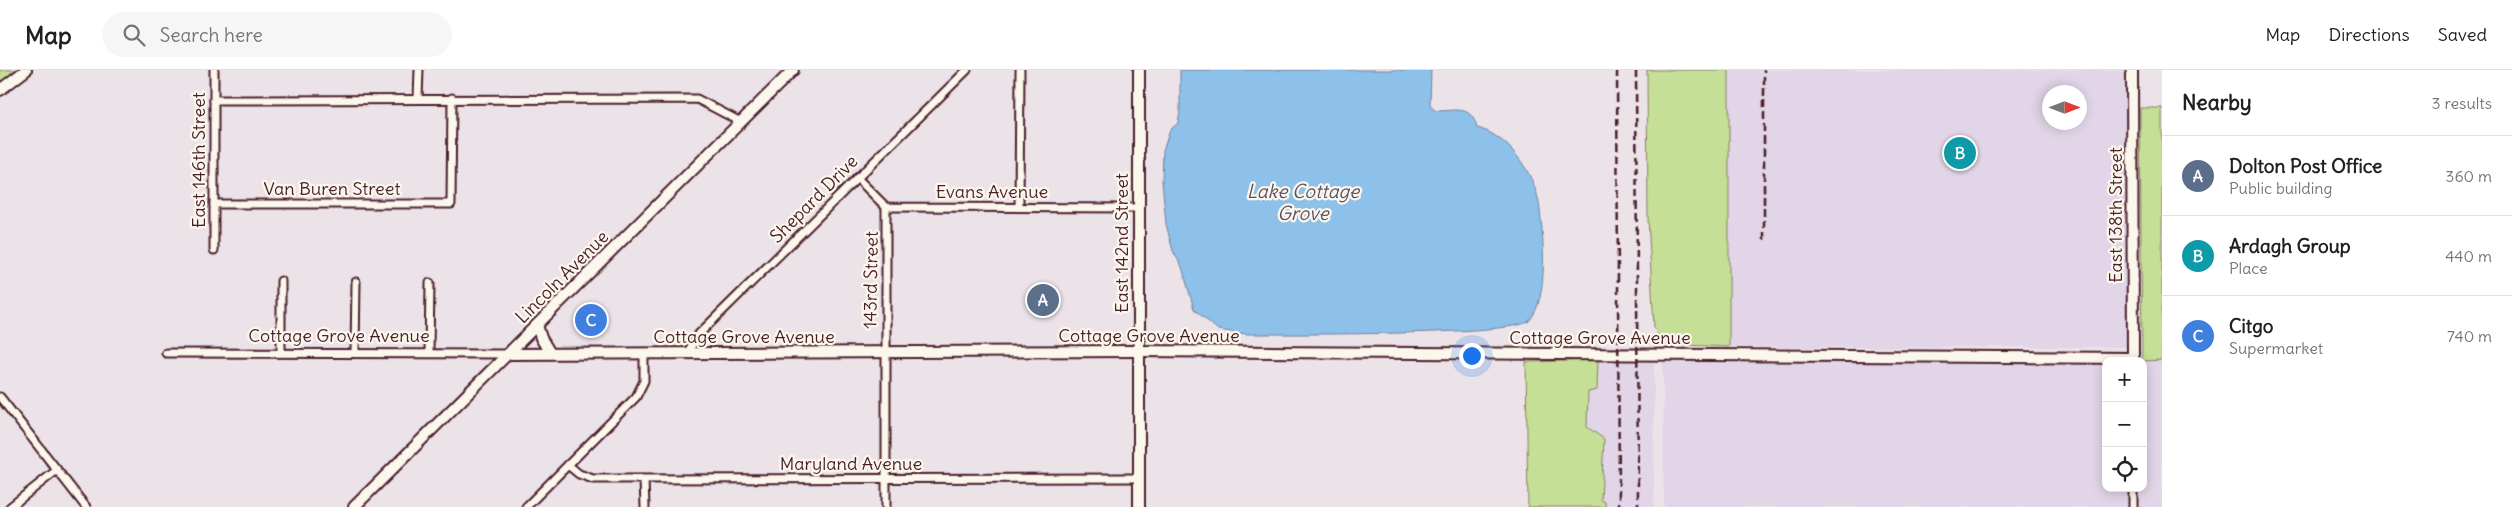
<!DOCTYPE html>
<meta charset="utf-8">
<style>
:root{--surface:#fff;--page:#f6f6f6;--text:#202124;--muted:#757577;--line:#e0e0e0;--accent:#d1495b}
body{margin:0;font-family:Delius,sans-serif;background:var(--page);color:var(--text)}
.controls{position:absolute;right:15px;bottom:15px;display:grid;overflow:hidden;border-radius:10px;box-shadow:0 2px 12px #0003}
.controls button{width:45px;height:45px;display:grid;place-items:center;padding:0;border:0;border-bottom:1px solid var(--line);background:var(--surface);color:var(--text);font:25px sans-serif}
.compass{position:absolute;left:2042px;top:15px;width:45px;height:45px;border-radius:50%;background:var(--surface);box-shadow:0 2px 12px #0003;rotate:90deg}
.you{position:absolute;left:1471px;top:285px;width:18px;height:18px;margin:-12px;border:4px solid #fff;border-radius:50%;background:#1a73e8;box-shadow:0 0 0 8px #1a73e833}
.badge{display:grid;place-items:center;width:32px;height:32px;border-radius:50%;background:var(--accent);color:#fff;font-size:16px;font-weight:700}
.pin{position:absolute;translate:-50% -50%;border:2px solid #fff;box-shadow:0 1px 5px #0006}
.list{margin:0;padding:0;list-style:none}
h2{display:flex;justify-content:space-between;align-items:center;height:65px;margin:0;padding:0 20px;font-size:21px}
h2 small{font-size:16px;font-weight:400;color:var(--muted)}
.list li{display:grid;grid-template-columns:32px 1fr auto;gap:15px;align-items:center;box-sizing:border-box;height:80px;padding:0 20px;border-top:1px solid var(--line)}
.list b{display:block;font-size:19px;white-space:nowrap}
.list p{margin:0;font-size:16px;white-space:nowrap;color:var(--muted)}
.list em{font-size:16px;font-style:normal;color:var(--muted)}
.icon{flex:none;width:28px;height:28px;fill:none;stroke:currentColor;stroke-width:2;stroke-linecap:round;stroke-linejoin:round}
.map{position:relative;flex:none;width:2162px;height:437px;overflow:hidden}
header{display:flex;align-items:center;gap:30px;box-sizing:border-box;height:70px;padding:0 25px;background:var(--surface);border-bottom:1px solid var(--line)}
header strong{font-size:24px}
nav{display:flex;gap:28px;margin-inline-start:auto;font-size:18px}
.search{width:350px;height:45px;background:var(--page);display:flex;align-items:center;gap:12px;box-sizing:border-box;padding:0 18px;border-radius:28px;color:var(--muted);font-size:19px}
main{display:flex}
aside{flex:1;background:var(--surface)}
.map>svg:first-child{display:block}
</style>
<header>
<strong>Map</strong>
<div class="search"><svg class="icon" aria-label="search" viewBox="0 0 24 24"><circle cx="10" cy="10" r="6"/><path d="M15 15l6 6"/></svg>Search here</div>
<nav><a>Map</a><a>Directions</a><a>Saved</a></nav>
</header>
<main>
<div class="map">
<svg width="2162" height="437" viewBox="0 0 2162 437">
<rect width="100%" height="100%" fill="#ece3e9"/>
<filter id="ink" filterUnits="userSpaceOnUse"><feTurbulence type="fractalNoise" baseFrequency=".02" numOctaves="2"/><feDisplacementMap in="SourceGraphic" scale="10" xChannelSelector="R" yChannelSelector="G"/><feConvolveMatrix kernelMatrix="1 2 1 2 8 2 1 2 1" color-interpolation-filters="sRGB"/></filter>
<g filter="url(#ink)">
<g fill="#e1d5e7" fill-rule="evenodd">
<path d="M1729 0H2127V277H1729ZM2050 22H2080V52H2050Z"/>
<path d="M1598 290H1654V437H1605V432L1601 430 1604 369 1587 357 1588 322 1597 320Z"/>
<path d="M2162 290V437H1664L1663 291ZM2106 291H2143V418H2106Z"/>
</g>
<g fill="#c5df96" stroke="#887f60">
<path d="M0 0H23L0 18Z"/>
<path d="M1647 0H1729V277L1662 274 1654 257 1648 149Z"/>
<path d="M2140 38H2162V290L2142 291Z"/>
<path d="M1598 290 1597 320 1588 322 1587 357 1604 369 1601 430 1605 432V437H1528L1526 292Z"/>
</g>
<path fill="#8dc1e9" stroke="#72809d" d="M1180 0H1431L1430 36 1436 41C1456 41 1471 34 1477 58 1508 65 1534 103 1539 133 1543 163 1550 228 1529 251 1513 266 1283 264 1246 264L1218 260 1194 239 1182 197 1173 181 1166 154 1162 111 1163 80 1170 60 1178 53 1180 40Z"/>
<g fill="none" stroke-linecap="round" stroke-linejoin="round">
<g stroke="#4a1f2b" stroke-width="11">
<g id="street">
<path d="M214 0V180"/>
<path d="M418 28 419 0"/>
<path d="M214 30 697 29 741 52"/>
<path d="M857 108 886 137 1138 138"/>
<path d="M214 134H451L452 28"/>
<path d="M1019 136 1020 0"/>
<path d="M886 137V437"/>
<path d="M281 282V211"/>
<path d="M355 282 356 212"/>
<path d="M429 282 430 213"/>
<path d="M166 283 508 284"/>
<path d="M687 283 699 264 967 0"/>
<path d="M0 327 86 437"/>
<path d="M568 395 579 404 593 409 1138 408"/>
<path d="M644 410 645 437"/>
<path d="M10 437 57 400"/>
<path d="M526 437 636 327 644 311V283"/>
<path d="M2133 437V418"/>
</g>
</g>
<g stroke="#4a1f2b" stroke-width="14">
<g id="secondary">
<path d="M0 20 26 0"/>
<path d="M537 255 541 268 550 283"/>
<path d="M508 284 1138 281 2133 288 2132 0"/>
<path d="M354 437 793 0"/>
<path d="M1139 437V0"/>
</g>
</g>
<use href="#street" stroke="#fbf7ec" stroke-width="7"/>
<use href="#secondary" stroke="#fbf7ec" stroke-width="10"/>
<g stroke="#4a1f2b" stroke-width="2.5" stroke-dasharray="8 4" stroke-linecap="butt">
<path d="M1617 0 1619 437"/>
<path d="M1636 0 1638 437"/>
<path d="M1764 170V0"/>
</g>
</g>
</g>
<g text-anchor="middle" stroke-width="4.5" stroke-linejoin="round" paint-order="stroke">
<g font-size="18" fill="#4a1f2b" stroke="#fbf7ec">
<text transform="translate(199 90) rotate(-90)" y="6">East 146th Street</text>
<text x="332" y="125">Van Buren Street</text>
<text x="992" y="128">Evans Avenue</text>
<text transform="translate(814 129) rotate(-45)" y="6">Shepard Drive</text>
<text transform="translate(2116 145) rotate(-90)" y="6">East 138th Street</text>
<text transform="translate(1122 173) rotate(-90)" y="6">East 142nd Street</text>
<text transform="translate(562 207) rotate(-45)" y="6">Lincoln Avenue</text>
<text transform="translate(871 210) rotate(-89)" y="6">143rd Street</text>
<text x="339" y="272">Cottage Grove Avenue</text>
<text x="1149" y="272">Cottage Grove Avenue</text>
<text x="744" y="273">Cottage Grove Avenue</text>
<text x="1600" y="274">Cottage Grove Avenue</text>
<text x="851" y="400">Maryland Avenue</text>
</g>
<g font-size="19" font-style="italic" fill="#5e5064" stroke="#fbf7ec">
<text x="1303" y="128">Lake Cottage<tspan x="1303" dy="22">Grove</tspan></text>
</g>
</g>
</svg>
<div class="controls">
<button>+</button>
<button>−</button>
<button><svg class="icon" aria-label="locate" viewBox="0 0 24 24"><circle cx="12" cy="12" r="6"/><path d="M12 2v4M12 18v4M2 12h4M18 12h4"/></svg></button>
</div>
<svg class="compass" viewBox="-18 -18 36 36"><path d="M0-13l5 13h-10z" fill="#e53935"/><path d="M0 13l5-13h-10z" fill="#757577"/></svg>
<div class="you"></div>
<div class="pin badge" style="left:1043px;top:230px;background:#5c6f8a">A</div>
<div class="pin badge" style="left:1960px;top:83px;background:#0f9aa8">B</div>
<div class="pin badge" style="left:591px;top:250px;background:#3f7fe0">C</div>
</div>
<aside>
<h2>Nearby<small>3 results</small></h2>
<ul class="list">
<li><span class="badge" style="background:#5c6f8a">A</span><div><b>Dolton Post Office</b><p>Public building</p></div><em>360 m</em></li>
<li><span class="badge" style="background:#0f9aa8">B</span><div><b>Ardagh Group</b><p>Place</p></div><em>440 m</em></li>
<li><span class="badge" style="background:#3f7fe0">C</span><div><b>Citgo</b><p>Supermarket</p></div><em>740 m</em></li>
</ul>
</aside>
</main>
